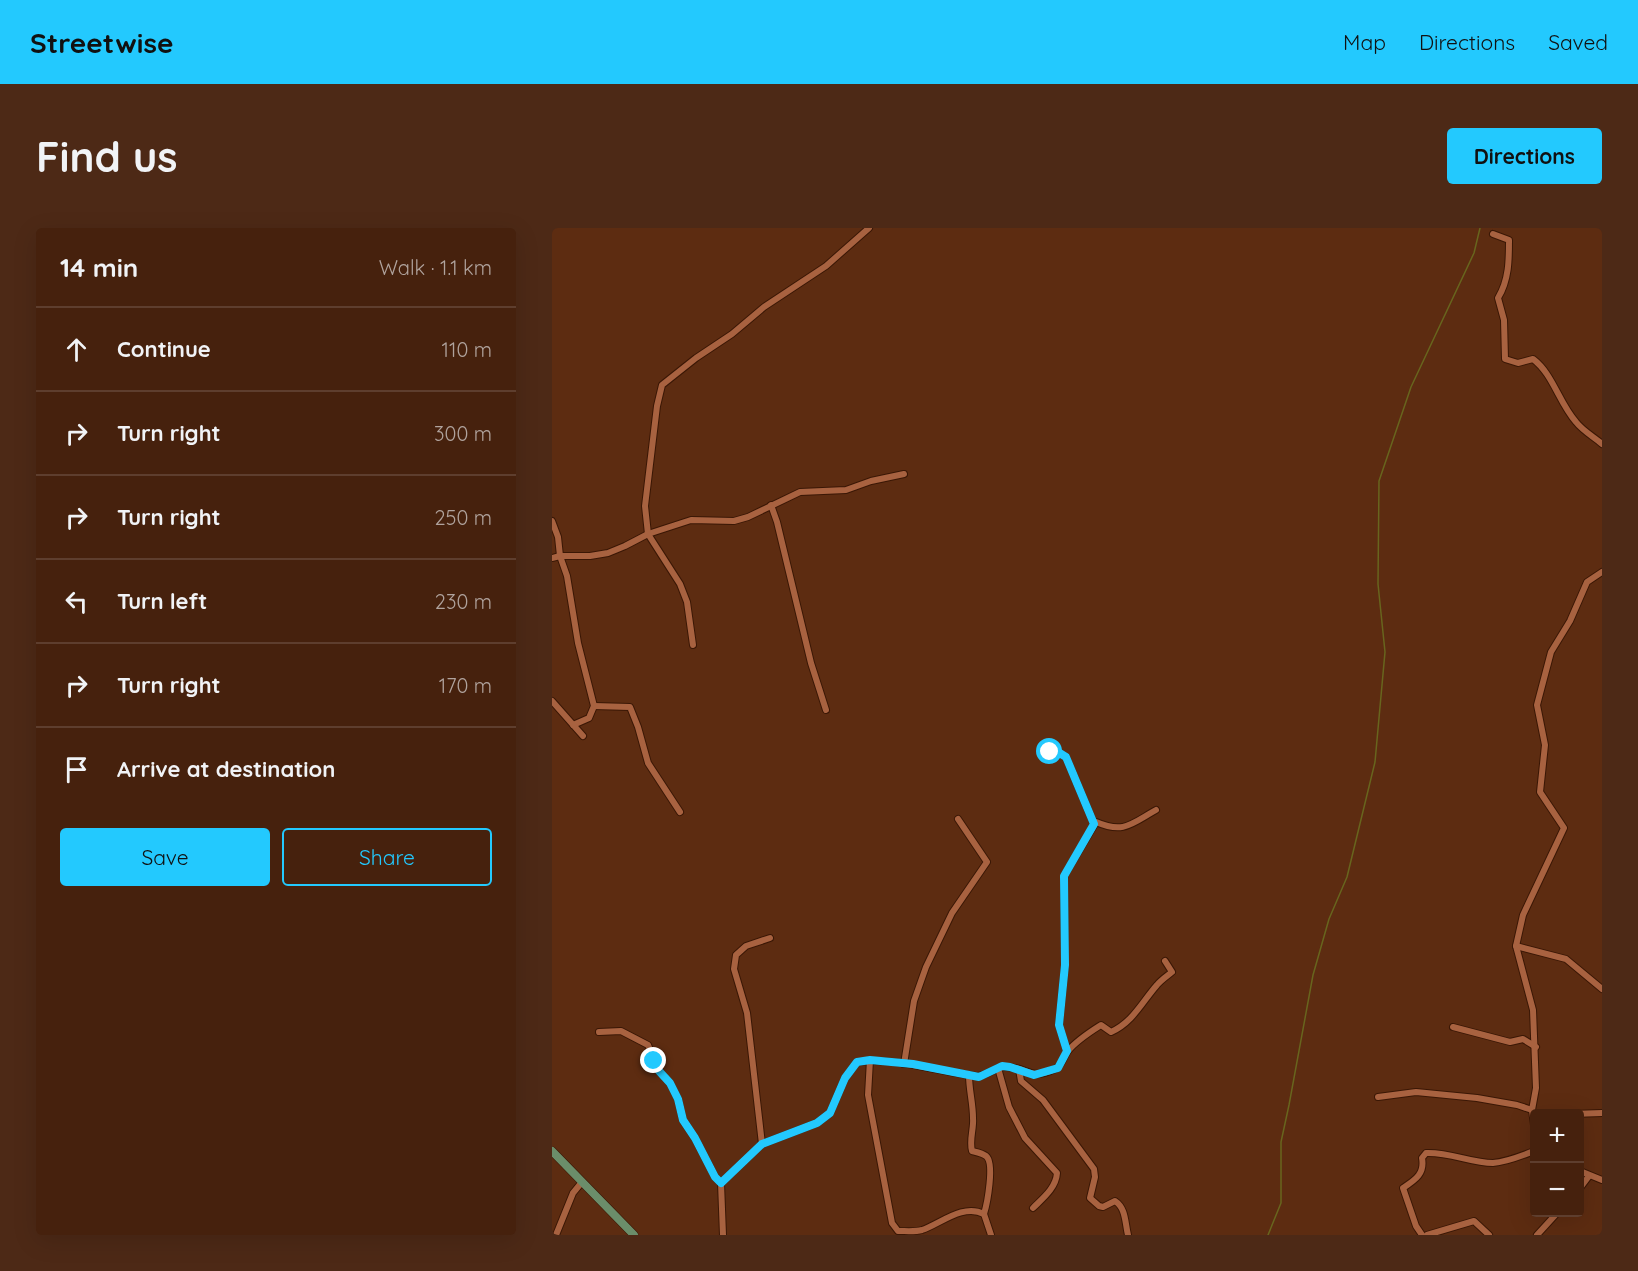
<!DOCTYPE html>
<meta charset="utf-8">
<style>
:root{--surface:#46210d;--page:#4d2916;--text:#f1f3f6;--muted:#b0a39d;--line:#5e3e2e;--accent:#23c9fe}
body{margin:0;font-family:Quicksand,sans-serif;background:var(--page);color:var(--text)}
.controls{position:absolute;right:18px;bottom:18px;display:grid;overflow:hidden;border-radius:6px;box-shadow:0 6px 24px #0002}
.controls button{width:54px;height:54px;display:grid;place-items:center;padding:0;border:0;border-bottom:2px solid var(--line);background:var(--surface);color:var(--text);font:30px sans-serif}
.stop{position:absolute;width:18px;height:18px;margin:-14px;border:4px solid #23c9fe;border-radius:50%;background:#fff}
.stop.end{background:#23c9fe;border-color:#fff;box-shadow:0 2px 6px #0008}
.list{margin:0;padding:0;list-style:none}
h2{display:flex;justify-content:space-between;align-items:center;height:78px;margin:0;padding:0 24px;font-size:26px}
h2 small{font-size:20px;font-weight:400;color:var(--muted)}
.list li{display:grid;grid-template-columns:39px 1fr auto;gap:18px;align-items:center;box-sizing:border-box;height:84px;padding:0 24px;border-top:2px solid var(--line)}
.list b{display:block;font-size:22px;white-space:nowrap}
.list em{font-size:20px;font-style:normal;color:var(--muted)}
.actions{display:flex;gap:12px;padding:18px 24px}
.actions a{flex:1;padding:14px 0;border:2px solid var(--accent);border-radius:6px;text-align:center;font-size:21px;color:var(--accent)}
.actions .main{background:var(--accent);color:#111}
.icon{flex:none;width:33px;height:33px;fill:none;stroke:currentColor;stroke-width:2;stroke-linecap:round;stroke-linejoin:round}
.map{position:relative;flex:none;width:1050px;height:1007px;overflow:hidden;border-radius:6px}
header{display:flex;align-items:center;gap:36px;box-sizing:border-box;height:84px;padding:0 30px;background:var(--accent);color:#111}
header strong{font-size:28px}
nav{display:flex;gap:33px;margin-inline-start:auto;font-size:21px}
.intro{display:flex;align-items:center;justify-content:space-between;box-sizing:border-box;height:144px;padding:0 36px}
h1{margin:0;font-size:42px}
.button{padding:15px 27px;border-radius:6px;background:var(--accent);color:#111;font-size:21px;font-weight:700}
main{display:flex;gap:36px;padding:0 36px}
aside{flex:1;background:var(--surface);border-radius:6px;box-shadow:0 6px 24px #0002}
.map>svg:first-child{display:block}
</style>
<header>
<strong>Streetwise</strong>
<nav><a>Map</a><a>Directions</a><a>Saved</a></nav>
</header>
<div class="intro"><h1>Find us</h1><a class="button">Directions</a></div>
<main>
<aside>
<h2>14 min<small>Walk · 1.1 km</small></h2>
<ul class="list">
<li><svg class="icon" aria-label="ahead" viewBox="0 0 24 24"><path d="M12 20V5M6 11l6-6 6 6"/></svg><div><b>Continue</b></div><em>110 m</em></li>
<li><svg class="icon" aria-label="right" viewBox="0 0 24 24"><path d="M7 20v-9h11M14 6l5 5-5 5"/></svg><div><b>Turn right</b></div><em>300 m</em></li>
<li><svg class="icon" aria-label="right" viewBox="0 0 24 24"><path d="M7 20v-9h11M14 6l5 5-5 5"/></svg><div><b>Turn right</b></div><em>250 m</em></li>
<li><svg class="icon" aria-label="left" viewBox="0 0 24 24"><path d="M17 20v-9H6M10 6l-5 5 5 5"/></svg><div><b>Turn left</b></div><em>230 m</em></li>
<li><svg class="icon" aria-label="right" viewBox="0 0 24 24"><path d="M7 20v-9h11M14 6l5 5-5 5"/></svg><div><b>Turn right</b></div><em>170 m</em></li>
<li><svg class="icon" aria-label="arrive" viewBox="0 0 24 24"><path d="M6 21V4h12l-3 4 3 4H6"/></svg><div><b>Arrive at destination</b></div></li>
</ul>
<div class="actions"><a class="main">Save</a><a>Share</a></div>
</aside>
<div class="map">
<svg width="1050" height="1007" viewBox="0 0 1050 1007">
<rect width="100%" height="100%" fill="#5d2c11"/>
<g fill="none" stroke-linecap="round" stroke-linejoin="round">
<path stroke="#68651e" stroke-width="1.5" d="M716 1007 729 975V914L737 877 761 747 777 691 795 649 823 534 833 424 826 356 827 253 859 159 922 25 928 0"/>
<g stroke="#3a1705" stroke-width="8">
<g id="minor">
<path d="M941 6 957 12C957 32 957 52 946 70L952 92 953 131 966 135 981 131C1001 146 1007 175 1024 194 1031 203 1042 209 1050 216"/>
<path d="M219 277 225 294 259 435 274 482"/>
<path d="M0 293 6 309 8 328H38L56 325 73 318 96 306 139 292 182 293 196 289 248 264 294 262 319 253 352 246"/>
<path d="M0 330 8 328 15 348 26 415 42 478 37 490 21 497"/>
<path d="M141 417 135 374 128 356 96 306 93 278 105 178 110 157 144 130 180 106 212 79 274 38 317 0"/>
<path d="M0 473 31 508"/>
<path d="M42 478 78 479 86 499 96 535 128 584"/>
<path d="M496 523 506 524 514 529 542 596"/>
<path d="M964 718 1014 731 1050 761"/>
<path d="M901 799 958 814 971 811 984 819"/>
<path d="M47 804 69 803 96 817 107 843 118 855 126 871 131 892 143 910 163 949 169 955"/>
<path d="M515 823 507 797 513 737 512 648 544 594C572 606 579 596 604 582"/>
<path d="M318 832 316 867 340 995 346 1003C354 1003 363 1004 370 1002 388 996 411 975 432 986L439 1007"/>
<path d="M352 836 362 773 374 739 400 685 435 634 406 591"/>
<path d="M446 840 457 879 473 910 505 945C504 960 491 970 481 980"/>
<path d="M467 841 469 853 491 872 542 941 543 949 538 970 547 978 551 979 563 973C574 980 573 995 576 1007"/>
<path d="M417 847C417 862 421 875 421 890 422 901 417 912 420 923 424 924 430 925 434 928 443 935 435 976 432 986"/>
<path d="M826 869 864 864 925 870 965 877 980 882"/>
<path d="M1020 886 1050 885"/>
<path d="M982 897 980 882 984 860 981 782 964 718 971 687 1012 600 988 564 993 517 985 477 999 424 1018 393 1035 354 1050 344"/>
<path d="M210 916 195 785 182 741 184 727 194 718 218 710"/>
<path d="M1028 943 1050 952"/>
<path d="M1028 960 1037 948"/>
<path d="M4 1007 21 965 30 954"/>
<path d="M171 1007 169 955 210 916 265 895 278 885 293 850 305 834C345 829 384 844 424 848 435 849 443 838 454 839 477 839 477 853 503 841 510 838 511 829 516 823 525 812 538 804 549 797L559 804C581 794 590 774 605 757 609 752 615 748 620 744L613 733"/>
<path d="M870 1007 864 998 851 960C863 952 873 946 870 930L874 925C898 924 919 935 941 935 955 934 969 928 982 923"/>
<path d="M875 1007 922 993 937 1007"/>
<path d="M985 1007 1006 984"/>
</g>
</g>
<g stroke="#3a1705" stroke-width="9">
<path id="major" d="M0 923 82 1007"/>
</g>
<use href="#minor" stroke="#a86240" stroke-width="6"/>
<use href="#major" stroke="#6b8d6a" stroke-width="8"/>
</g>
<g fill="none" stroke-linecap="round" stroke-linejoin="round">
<path stroke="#23c9fe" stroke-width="8" d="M102 833 107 843 118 855 126 871 131 892 143 910 163 949 169 955 210 916 265 895 278 885 293 850 305 834 318 832 361 836 427 849 450 838 458 839 482 847 506 840 515 823 507 797 513 737 512 648 542 596 514 529 506 524H498"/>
</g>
</svg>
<div class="controls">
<button>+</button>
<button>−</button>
</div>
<div class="stop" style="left:498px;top:524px"></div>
<div class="stop end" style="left:102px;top:833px"></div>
</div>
</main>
